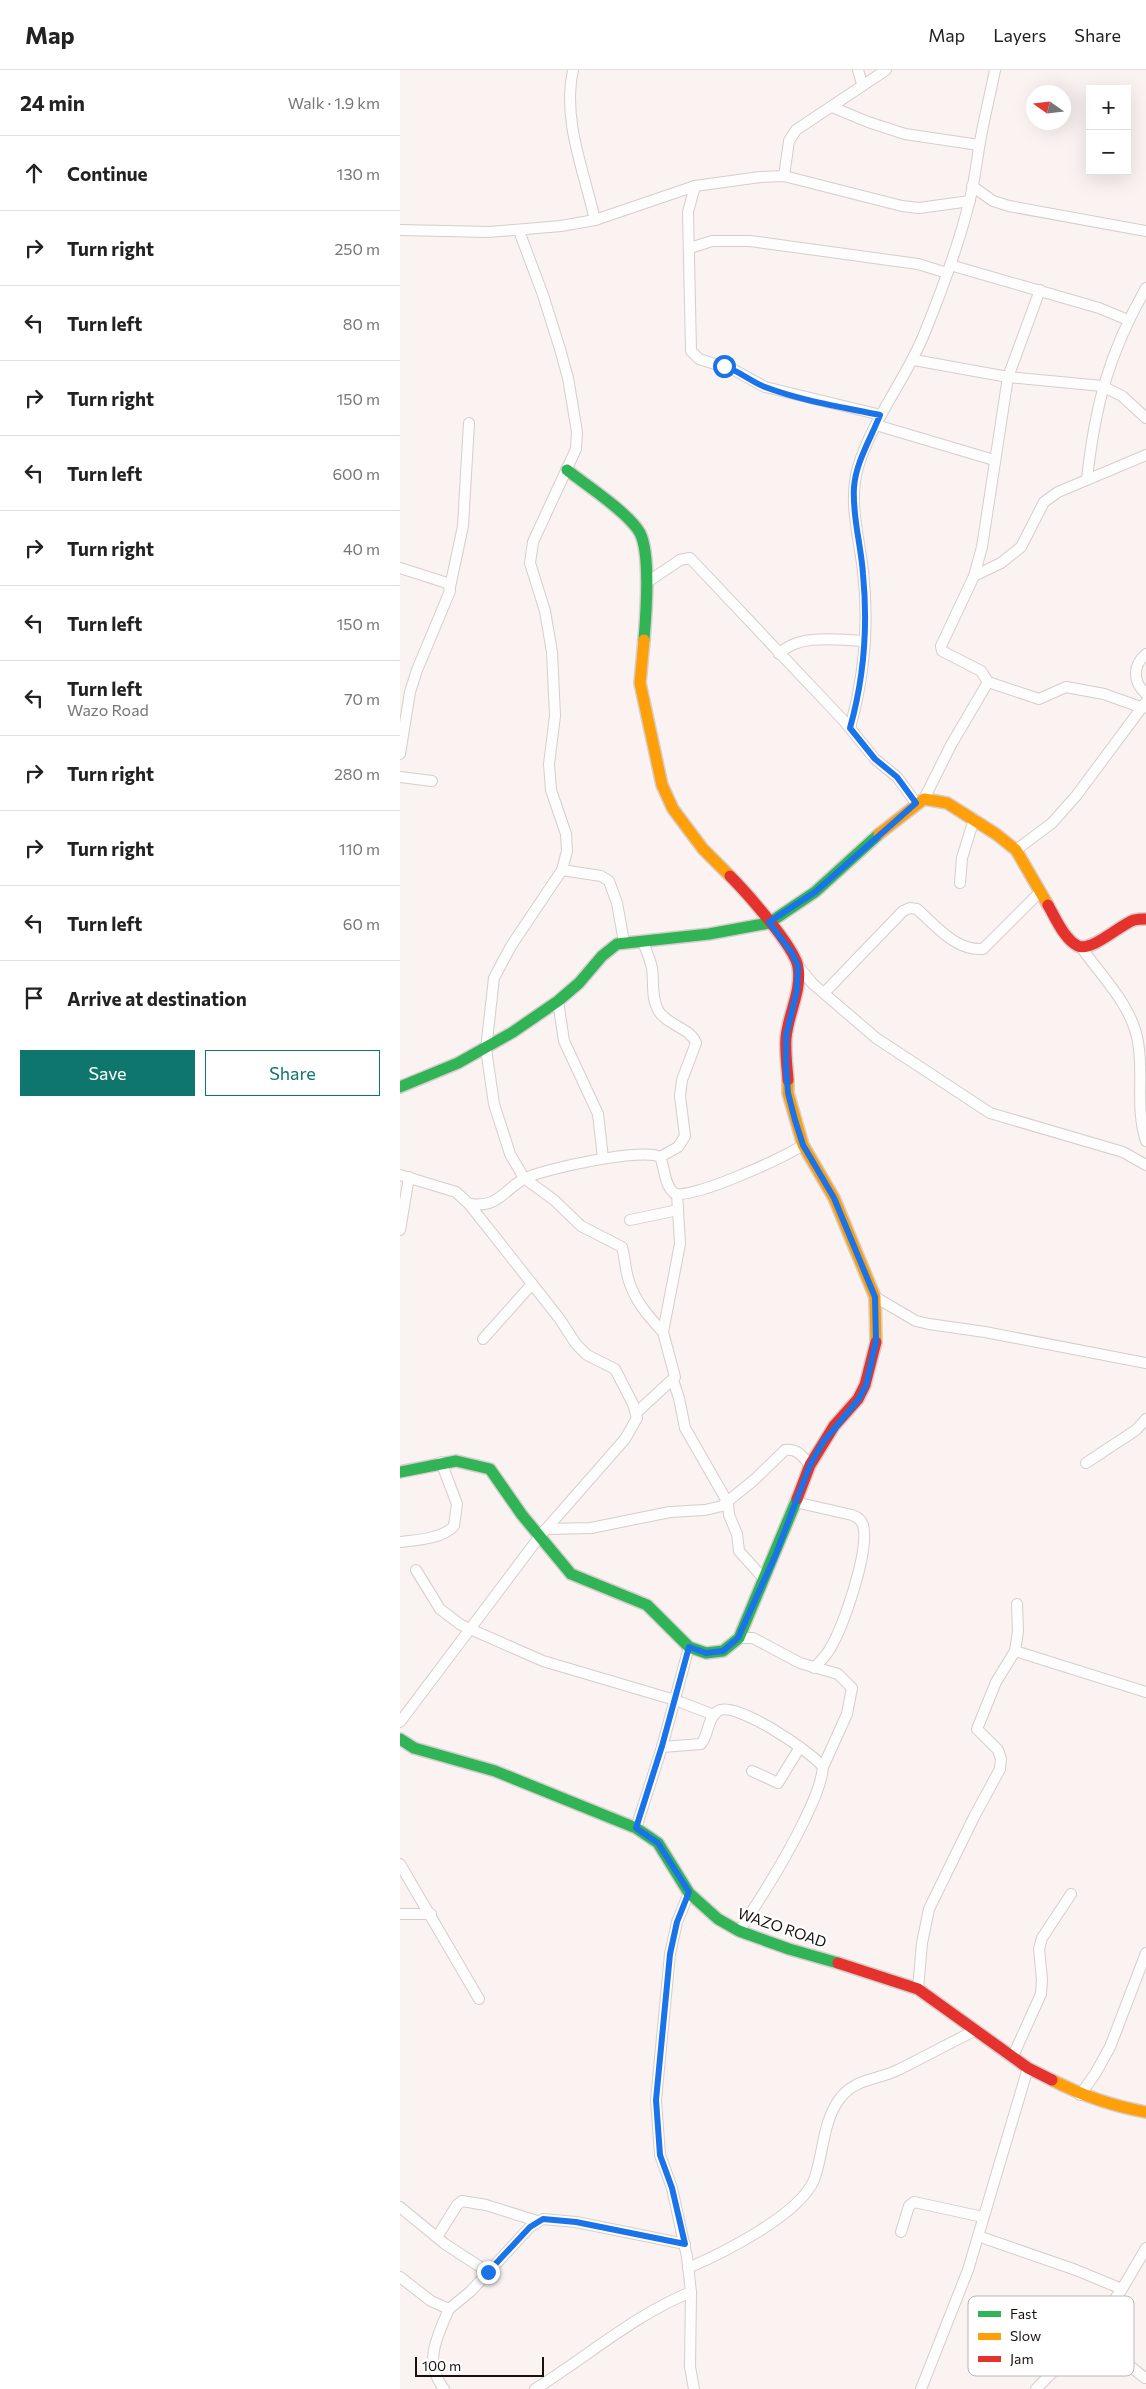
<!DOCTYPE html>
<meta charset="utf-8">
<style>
:root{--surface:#fff;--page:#f6f6f6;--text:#222;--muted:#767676;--line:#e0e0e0;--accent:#0f766e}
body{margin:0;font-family:Commissioner,sans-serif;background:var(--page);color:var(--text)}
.controls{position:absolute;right:15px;top:15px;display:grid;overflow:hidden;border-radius:0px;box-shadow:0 5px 20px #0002}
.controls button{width:45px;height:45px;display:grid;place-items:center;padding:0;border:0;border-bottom:1px solid var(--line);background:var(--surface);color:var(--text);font:25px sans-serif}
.compass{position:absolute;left:626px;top:15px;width:45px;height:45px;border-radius:50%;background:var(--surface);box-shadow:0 5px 20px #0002;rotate:284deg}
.scale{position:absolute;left:15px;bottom:12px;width:129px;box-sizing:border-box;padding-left:5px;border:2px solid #1a100e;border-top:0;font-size:14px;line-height:18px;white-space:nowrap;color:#1a100e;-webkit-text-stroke:4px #fff;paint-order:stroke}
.stop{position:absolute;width:15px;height:15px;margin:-11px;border:4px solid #1a73e8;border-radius:50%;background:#fff}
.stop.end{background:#1a73e8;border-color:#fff;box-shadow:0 1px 5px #0008}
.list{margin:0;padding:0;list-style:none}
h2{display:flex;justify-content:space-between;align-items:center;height:65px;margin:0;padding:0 20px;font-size:21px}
h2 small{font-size:16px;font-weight:400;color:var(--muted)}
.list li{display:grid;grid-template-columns:32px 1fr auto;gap:15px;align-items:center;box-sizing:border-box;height:75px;padding:0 20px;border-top:1px solid var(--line)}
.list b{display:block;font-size:19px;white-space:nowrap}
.list p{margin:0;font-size:16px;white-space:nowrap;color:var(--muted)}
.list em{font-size:16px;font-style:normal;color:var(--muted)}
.actions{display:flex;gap:10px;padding:15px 20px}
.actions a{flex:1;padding:11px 0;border:1px solid var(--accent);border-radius:0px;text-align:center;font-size:18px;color:var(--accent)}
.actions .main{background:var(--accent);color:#fff}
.icon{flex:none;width:28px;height:28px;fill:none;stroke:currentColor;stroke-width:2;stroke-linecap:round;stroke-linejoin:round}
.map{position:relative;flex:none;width:746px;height:2319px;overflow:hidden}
header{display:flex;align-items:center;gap:30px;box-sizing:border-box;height:70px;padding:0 25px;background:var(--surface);border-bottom:1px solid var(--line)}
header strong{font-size:24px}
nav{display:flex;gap:28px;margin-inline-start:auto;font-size:18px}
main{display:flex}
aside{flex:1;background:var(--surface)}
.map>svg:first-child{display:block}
</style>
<header>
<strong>Map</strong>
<nav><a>Map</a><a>Layers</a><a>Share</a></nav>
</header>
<main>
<aside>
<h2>24 min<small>Walk · 1.9 km</small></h2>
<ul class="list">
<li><svg class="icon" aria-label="ahead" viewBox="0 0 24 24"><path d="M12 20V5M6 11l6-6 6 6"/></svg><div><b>Continue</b></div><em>130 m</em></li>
<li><svg class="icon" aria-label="right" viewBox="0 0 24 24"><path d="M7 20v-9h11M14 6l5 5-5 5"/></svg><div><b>Turn right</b></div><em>250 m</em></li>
<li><svg class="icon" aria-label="left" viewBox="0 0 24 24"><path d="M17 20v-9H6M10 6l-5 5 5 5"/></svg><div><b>Turn left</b></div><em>80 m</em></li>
<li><svg class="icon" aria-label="right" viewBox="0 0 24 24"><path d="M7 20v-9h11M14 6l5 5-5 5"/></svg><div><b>Turn right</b></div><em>150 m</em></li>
<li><svg class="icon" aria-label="left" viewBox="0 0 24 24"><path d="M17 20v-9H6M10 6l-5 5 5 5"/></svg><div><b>Turn left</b></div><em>600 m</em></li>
<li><svg class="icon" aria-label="right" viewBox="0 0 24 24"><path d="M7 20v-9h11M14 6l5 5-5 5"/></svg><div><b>Turn right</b></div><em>40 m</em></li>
<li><svg class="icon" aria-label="left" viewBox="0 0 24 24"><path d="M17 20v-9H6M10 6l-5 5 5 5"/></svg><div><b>Turn left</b></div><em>150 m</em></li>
<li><svg class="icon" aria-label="left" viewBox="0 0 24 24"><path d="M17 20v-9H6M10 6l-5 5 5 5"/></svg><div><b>Turn left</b><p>Wazo Road</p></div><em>70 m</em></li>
<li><svg class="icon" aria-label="right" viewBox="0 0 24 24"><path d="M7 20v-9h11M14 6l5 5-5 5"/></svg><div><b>Turn right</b></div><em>280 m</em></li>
<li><svg class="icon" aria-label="right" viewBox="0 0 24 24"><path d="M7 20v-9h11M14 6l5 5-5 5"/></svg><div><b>Turn right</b></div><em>110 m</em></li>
<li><svg class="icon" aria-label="left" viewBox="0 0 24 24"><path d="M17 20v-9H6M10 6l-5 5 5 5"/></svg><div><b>Turn left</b></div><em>60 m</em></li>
<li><svg class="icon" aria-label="arrive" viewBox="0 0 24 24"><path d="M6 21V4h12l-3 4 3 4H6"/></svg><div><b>Arrive at destination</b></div></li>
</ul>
<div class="actions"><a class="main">Save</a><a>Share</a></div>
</aside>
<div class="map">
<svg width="746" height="2319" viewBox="0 0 746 2319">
<rect width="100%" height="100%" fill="#faf3f2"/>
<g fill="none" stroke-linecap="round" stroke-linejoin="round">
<g stroke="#d6cdcc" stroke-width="12">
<g id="street">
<path d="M173 0C162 50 184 101 195 150"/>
<path d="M458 0 462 14"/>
<path d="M432 37 468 52 505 64 579 75"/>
<path d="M384 106 389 71 396 60 486 0"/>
<path d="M295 116 288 142 291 281 299 289 334 300 365 317 481 345"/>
<path d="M572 116 593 131 609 136 746 161"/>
<path d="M0 160 89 162 161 156 195 150 295 116 360 107 384 106 502 136 519 138 570 131"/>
<path d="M119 161 143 225 160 279 168 308 177 362 176 379 133 472 130 493 145 541 152 582 155 646 149 694 151 720 166 764 167 781 162 800 111 876 94 908 86 979 94 1034 110 1084 124 1108 154 1130 181 1156 222 1177C225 1187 225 1198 228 1208 234 1230 248 1246 263 1262"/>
<path d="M290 178 312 171H350L518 194 547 203"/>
<path d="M550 195 699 238 728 250"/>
<path d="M514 290 608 307 702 316 722 326 746 348"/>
<path d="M476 355 594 390"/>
<path d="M687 409C695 335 709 283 746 218"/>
<path d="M0 498 44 512 48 514 50 521 17 600 10 622 0 684"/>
<path d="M574 506 601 493 621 477 644 432 658 422 746 385"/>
<path d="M246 513 280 490 290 488 444 651 475 689 497 707 516 733"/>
<path d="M50 517 63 456 69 353"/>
<path d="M379 584C399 563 438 570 465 571"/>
<path d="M746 584C732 596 733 612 746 624"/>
<path d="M588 612 639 629 666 617 704 624 743 638"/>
<path d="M450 658C464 608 469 553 463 501 459 466 448 432 458 397 473 348 507 308 525 262 542 220 558 177 569 133 574 115 576 96 579 78 583 52 590 26 595 0"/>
<path d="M0 707 32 711"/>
<path d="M524 729 551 675 588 612 581 601 542 581 541 576 574 506 582 477 608 307 640 220"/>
<path d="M616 780 652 753 676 726 746 632"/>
<path d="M162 800 201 806 209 811 217 833 224 872"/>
<path d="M560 813 562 788 574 749"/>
<path d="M243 872C246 880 250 889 252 898 254 912 251 927 258 940 266 955 291 958 296 973L282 1010 280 1026 285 1066 278 1077 260 1087"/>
<path d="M681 877C701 906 732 935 738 972 744 1006 735 1038 746 1071"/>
<path d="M398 896 413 914 476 968 590 1043 723 1082 746 1095"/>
<path d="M424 923 503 841 510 838 517 839C536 856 556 881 583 879L639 823"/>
<path d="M158 931 164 971 198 1044 203 1088"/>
<path d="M0 1105 56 1122 69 1134 159 1248 176 1274 187 1285 215 1299 233 1334 237 1348 225 1369 140 1466 0 1652"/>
<path d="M69 1134C101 1138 103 1119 126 1108 144 1099 244 1077 260 1087 265 1098 264 1115 274 1123 287 1132 388 1086 403 1075"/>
<path d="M230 1150 278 1140"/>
<path d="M0 1160 9 1107"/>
<path d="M475 1227 516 1251 529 1254 585 1262 746 1293"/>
<path d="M83 1269 132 1214"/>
<path d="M273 1310 279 1328 285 1358 328 1433 329 1445 337 1464 339 1481 364 1509"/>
<path d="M236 1343 275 1307 263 1262 280 1174 277 1124"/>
<path d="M686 1393 736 1360 746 1349"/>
<path d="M395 1432 452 1445C457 1447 461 1449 463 1455 470 1480 444 1554 431 1577 427 1585 421 1591 414 1598"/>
<path d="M146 1459 191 1458 270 1442 305 1440 322 1436 354 1410 385 1380C397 1378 402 1386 410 1395"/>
<path d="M0 1472C16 1470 42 1469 54 1456L57 1434 41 1392"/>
<path d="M16 1500 40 1539 61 1555 143 1591 275 1630 314 1645"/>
<path d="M339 1568H353L400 1593 438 1604 452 1618 447 1644 423 1697"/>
<path d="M615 1581 746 1622"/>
<path d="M262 1677 301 1674C309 1665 307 1648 318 1641 335 1630 412 1682 423 1697 421 1716 412 1734 404 1751 385 1790 363 1825 339 1861"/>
<path d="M352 1701 378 1713 400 1677"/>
<path d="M236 1758 262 1677 289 1577"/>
<path d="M0 1794 79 1929"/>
<path d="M289 1823 277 1852 270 1884 256 2030 260 2085 272 2118 287 2187 291 2222 290 2297 294 2319"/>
<path d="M0 1844H31"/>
<path d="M518 1919 522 1873 529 1839 574 1747 600 1699 601 1689 598 1680 577 1659 596 1612 615 1581 618 1561 617 1534"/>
<path d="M613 1986 641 1924 642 1910 639 1879 642 1868 671 1824"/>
<path d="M680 2025 695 2004 710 1977 746 1883"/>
<path d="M0 2137 45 2174 88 2202"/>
<path d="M501 2162 509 2136 514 2132 583 2147"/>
<path d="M578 2166 676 2200 722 2219"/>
<path d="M37 2167 57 2135 62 2131 86 2135 137 2151"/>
<path d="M288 2198C323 2183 399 2145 414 2110 424 2083 422 2051 441 2027 457 2008 477 2010 498 2000 524 1987 550 1973 576 1960"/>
<path d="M0 2207 31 2231 49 2239 71 2221 130 2157 143 2149 176 2152 285 2174"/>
<path d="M690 2264 745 2308"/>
<path d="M44 2319C23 2292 37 2267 49 2239"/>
<path d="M135 2319C187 2287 234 2245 291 2222"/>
<path d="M521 2319 568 2200 628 1998"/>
<path d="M636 2319 690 2264 722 2219 746 2178"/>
</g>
</g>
<g stroke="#d6cdcc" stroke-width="14">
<g id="fast">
<path d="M167 400C186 415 229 443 240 463 251 485 246 545 244 570"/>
<path d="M0 1017 58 993 113 962 158 931 179 913 202 886 217 874 309 864 369 853 415 822 479 764"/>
<path d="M0 1402 56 1391 90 1399 122 1445 171 1504 247 1535 289 1577 306 1583 323 1581 339 1568 397 1429"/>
<path d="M0 1669 14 1678 95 1701 236 1758 258 1773 289 1823 318 1849 339 1861 389 1879 438 1893"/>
</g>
</g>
<g stroke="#d6cdcc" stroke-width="14">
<g id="slow">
<path d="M244 570 240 613 262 715 273 739 303 779 330 806"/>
<path d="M479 764 524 729 547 733 596 764 616 780 648 835"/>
<path d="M388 1010V1023L403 1075 434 1128 475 1227 476 1272"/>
<path d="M652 2010C683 2026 712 2036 746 2042"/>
</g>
</g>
<g stroke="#d6cdcc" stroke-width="14">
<g id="jam">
<path d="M330 806C345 821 395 877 398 897 402 921 388 944 386 968 385 982 387 996 388 1010"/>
<path d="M648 835C655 847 664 869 678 876 692 882 721 854 734 850 738 849 742 849 746 849"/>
<path d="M397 1429 410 1395 434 1356 458 1329 465 1315 476 1272"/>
<path d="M438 1893 518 1919 628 1998 652 2010"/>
</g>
</g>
<use href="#street" stroke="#fefdfd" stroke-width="10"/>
<use href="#fast" stroke="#30b455" stroke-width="11"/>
<use href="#slow" stroke="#ff9f0a" stroke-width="11"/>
<use href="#jam" stroke="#e5322d" stroke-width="11"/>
</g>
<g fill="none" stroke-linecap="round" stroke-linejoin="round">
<path stroke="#1a73e8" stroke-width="6" d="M88 2202 130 2157 143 2149 176 2152 285 2174 272 2118 260 2085 256 2030 270 1884 277 1852 289 1822 258 1773 236 1758 262 1676 289 1577 306 1583 323 1581 338 1568 375 1486 410 1395 423 1372 458 1330 466 1315 476 1271 475 1227 434 1128 403 1075 395 1050 388 1023 386 997V966L397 920 398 896 392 883 369 852 415 822 516 733 497 707 475 689 450 658C464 608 468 556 463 504 461 474 452 446 454 417 456 392 471 368 480 345 442 337 402 331 365 317 350 311 339 301 324 296"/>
</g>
<g text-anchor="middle" stroke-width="4.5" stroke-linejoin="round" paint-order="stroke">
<g font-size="15" fill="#1a100e" stroke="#fff">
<text transform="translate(382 1858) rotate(19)" y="5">WAZO ROAD</text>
</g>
</g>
<rect x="568" y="2226" width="166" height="80" rx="8" fill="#fff" stroke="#bab7b7" stroke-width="1"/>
<rect x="578" y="2241" width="23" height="6" fill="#30b455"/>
<rect x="578" y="2263" width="23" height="7" fill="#ff9f0a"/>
<rect x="578" y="2286" width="23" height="6" fill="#e5322d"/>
<g font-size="14" fill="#1a100e">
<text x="610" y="2249">Fast</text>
<text x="610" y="2271">Slow</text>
<text x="610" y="2294">Jam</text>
</g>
</svg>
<div class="controls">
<button>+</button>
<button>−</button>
</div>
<svg class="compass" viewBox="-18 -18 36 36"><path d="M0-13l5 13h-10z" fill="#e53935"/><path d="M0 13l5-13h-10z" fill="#767676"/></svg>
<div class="scale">100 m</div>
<div class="stop" style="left:324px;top:296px"></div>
<div class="stop end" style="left:88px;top:2202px"></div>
</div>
</main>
